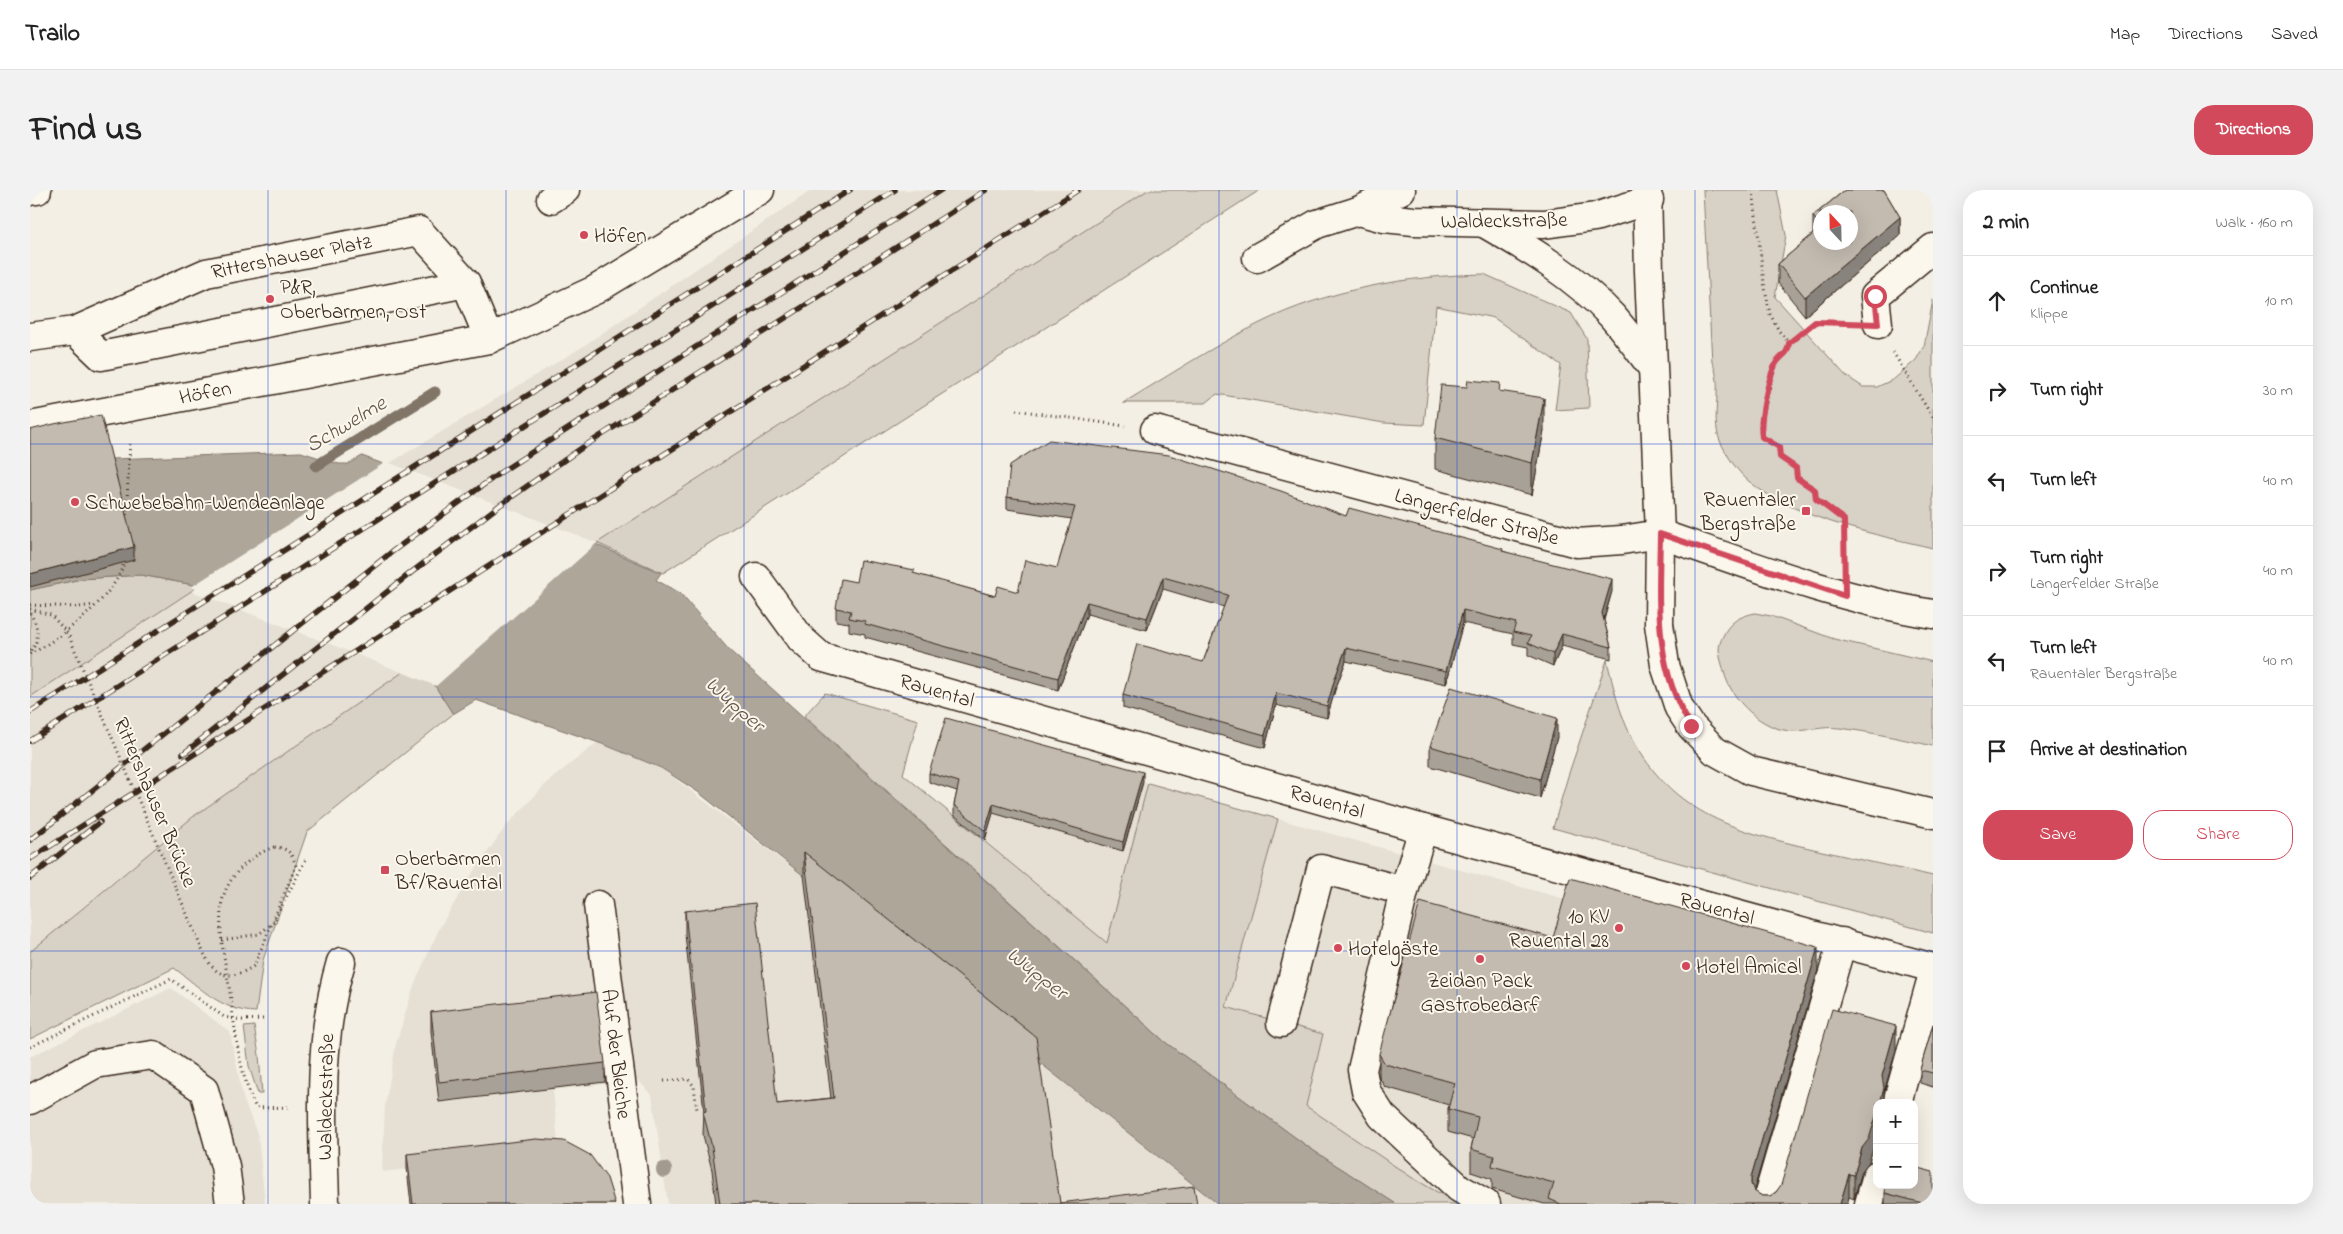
<!DOCTYPE html>
<meta charset="utf-8">
<style>
:root{--surface:#fff;--page:#f2f2f2;--text:#222;--muted:#767676;--line:#e0e0e0;--accent:#d1495b}
body{margin:0;font-family:"Indie Flower",sans-serif;background:var(--page);color:var(--text)}
.controls{position:absolute;right:15px;bottom:15px;display:grid;overflow:hidden;border-radius:10px;box-shadow:0 5px 20px #0002}
.controls button{width:45px;height:45px;display:grid;place-items:center;padding:0;border:0;border-bottom:1px solid var(--line);background:var(--surface);color:var(--text);font:25px sans-serif}
.compass{position:absolute;left:1783px;top:15px;width:45px;height:45px;border-radius:50%;background:var(--surface);box-shadow:0 5px 20px #0002;rotate:338deg}
.stop{position:absolute;width:15px;height:15px;margin:-11px;border:4px solid #d1495b;border-radius:50%;background:#fff}
.stop.end{background:#d1495b;border-color:#fff;box-shadow:0 1px 5px #0008}
.list{margin:0;padding:0;list-style:none}
h2{display:flex;justify-content:space-between;align-items:center;height:65px;margin:0;padding:0 20px;font-size:21px}
h2 small{font-size:16px;font-weight:400;color:var(--muted)}
.list li{display:grid;grid-template-columns:32px 1fr auto;gap:15px;align-items:center;box-sizing:border-box;height:90px;padding:0 20px;border-top:1px solid var(--line)}
.list b{display:block;font-size:19px;white-space:nowrap}
.list p{margin:0;font-size:16px;white-space:nowrap;color:var(--muted)}
.list em{font-size:16px;font-style:normal;color:var(--muted)}
.actions{display:flex;gap:10px;padding:15px 20px}
.actions a{flex:1;padding:11px 0;border:1px solid var(--accent);border-radius:20px;text-align:center;font-size:18px;color:var(--accent)}
.actions .main{background:var(--accent);color:#fff}
.icon{flex:none;width:28px;height:28px;fill:none;stroke:currentColor;stroke-width:2;stroke-linecap:round;stroke-linejoin:round}
.map{position:relative;flex:none;width:1903px;height:1014px;overflow:hidden;border-radius:20px}
header{display:flex;align-items:center;gap:30px;box-sizing:border-box;height:70px;padding:0 25px;background:var(--surface);border-bottom:1px solid var(--line)}
header strong{font-size:24px}
nav{display:flex;gap:28px;margin-inline-start:auto;font-size:18px}
.intro{display:flex;align-items:center;justify-content:space-between;box-sizing:border-box;height:120px;padding:0 30px}
h1{margin:0;font-size:35px}
.button{padding:12px 22px;border-radius:20px;background:var(--accent);color:#fff;font-size:18px;font-weight:700}
main{display:flex;gap:30px;padding:0 30px}
aside{flex:1;background:var(--surface);border-radius:20px;box-shadow:0 5px 20px #0002}
.map>svg:first-child{display:block}
</style>
<header>
<strong>Trailo</strong>
<nav><a>Map</a><a>Directions</a><a>Saved</a></nav>
</header>
<div class="intro"><h1>Find us</h1><a class="button">Directions</a></div>
<main>
<div class="map">
<svg width="1903" height="1014" viewBox="0 0 1903 1014">
<rect width="100%" height="100%" fill="#f3efe4"/>
<filter id="ink" filterUnits="userSpaceOnUse"><feTurbulence type="fractalNoise" baseFrequency=".02" numOctaves="2"/><feDisplacementMap in="SourceGraphic" scale="10" xChannelSelector="R" yChannelSelector="G"/><feConvolveMatrix kernelMatrix="1 2 1 2 8 2 1 2 1" color-interpolation-filters="sRGB"/></filter>
<g filter="url(#ink)">
<g fill="#e5dfd4">
<path d="M782 0H1118L567 353 360 273 549 159Z"/>
<path d="M161 401 373 482 164 626 0 762V507Z"/>
<path d="M568 552 631 578 773 686 1188 1014H638L622 905 608 890 523 900 529 965 381 1014 377 979 352 982 355 916 366 854 384 795 409 739 440 687 476 636 519 591Z"/>
<path d="M982 556 1118 593 1078 754 955 652Z"/>
<path d="M1248 629 1813 787 1750 1014H1428L1381 987 1275 916 1196 817Z"/>
<path d="M141 798 200 842 213 908 228 946 235 1014H0V867Z"/>
</g>
<g fill="#d8d1c6" stroke="#8a7e72">
<path d="M1118 0H1230L633 383 567 353Z"/>
<path d="M1673 0H1747L1756 45 1745 107 1816 186 1833 197H1847L1864 189 1886 170 1894 156 1903 110V358C1847 345 1767 329 1721 293 1708 283 1697 266 1690 251 1680 226 1694 195 1682 172Z"/>
<path d="M1454 84 1541 123 1557 149 1559 218 1525 220 1531 175 1464 128 1406 116 1394 235 1354 233 1187 204 1176 213H1093C1138 186 1182 157 1228 134 1298 99 1377 86 1454 84Z"/>
<path d="M111 385 169 396 0 507V400L51 389Z"/>
<path d="M1725 423 1741 426 1804 449 1903 472V556C1872 549 1841 542 1809 538 1794 536 1778 541 1763 541 1733 541 1701 510 1694 482 1692 473 1687 462 1690 453 1697 434 1706 427 1725 423Z"/>
<path d="M1577 470C1583 496 1589 522 1601 546 1643 627 1710 642 1792 661 1829 669 1866 678 1903 686V743L1523 638 1538 586Z"/>
<path d="M373 482 404 493 423 524 277 642 233 770 226 822C191 821 171 798 144 778L0 849V762L164 626Z"/>
<path d="M795 503 888 530 873 584 1077 753 1118 593 1248 629 1196 817 1293 844 1276 916 1381 987 1428 1014H1366L1281 959 1135 852 774 526Z"/>
<path d="M224 836 229 865 232 904H228L219 876 214 837Z"/>
</g>
<path fill="#afa69a" stroke="#817468" d="M271 262 309 274H319L332 266 565 354 631 383 626 390 650 403 699 460 1135 852 1281 959 1366 1014H1188L668 602 631 578 575 555 446 510 423 524 403 493 169 396 111 385 51 389 0 400V272Z"/>
<path fill="#f3efe4" d="M356 272 567 353 406 496 161 397Z"/>
<g fill="none" stroke-linecap="round" stroke-linejoin="round">
<path stroke="#817468" stroke-width="11" d="M286 276 405 202"/>
<g stroke="#3b2a1e" stroke-width="31">
<g id="minor">
<path d="M521 9 535 0"/>
<path d="M1848 134 1845 106 1903 58"/>
<path d="M45 141 71 166 436 93"/>
<path d="M0 147 45 141 176 83 389 41 436 93 459 149"/>
<path d="M0 236 459 149 565 100 730 0"/>
<path d="M1125 240 1547 353 1592 350 1630 344"/>
<path d="M726 387 771 449 791 467 1393 639 1903 778"/>
<path d="M1374 701 1332 880 1336 901 1352 926 1429 998 1456 1014"/>
<path d="M568 715 607 1014"/>
<path d="M1251 833 1291 679 1374 701 1393 639"/>
<path d="M0 910 65 874 123 865 174 900 195 976 200 1014"/>
<path d="M1867 913 1903 784"/>
<path d="M1736 1014 1812 752"/>
<path d="M1839 1014 1847 985"/>
</g>
</g>
<g stroke="#3b2a1e" stroke-width="31">
<g id="major">
<path d="M1617 0 1619 81 1630 344 1629 434 1635 475 1649 518 1661 536 1685 561 1721 581 1903 624"/>
<path d="M0 1 7 0"/>
<path d="M1328 21 1354 28 1384 31 1514 34 1565 27 1619 10"/>
<path d="M1454 33C1499 59 1546 87 1582 126 1596 142 1609 160 1622 177"/>
<path d="M1227 68 1287 34 1328 21 1371 0"/>
<path d="M1630 344C1720 375 1809 409 1903 424"/>
<path d="M295 1014C293 931 287 853 311 772"/>
</g>
</g>
<g stroke="#3b2a1e" stroke-width="3" stroke-dasharray="1 4" stroke-linecap="butt">
<path d="M1723 0 1734 93 1740 124 1749 141 1759 153 1785 133H1816"/>
<path d="M1759 153 1758 161 1746 173 1730 234 1732 247 1749 257 1750 267 1766 278 1767 288 1785 299 1786 309 1814 329 1815 371"/>
<path d="M1863 162 1903 228"/>
<path d="M986 220 1095 236"/>
<path d="M96 330 100 251"/>
<path d="M0 415 49 417 64 415"/>
<path d="M0 423C8 435 11 450 0 462"/>
<path d="M0 464C29 450 92 402 94 369"/>
<path d="M244 657C224 664 203 681 195 702 193 707 191 714 191 720 189 745 195 771 199 796 205 836 208 882 226 918L260 917"/>
<path d="M192 750 229 744 243 733 276 669"/>
<path d="M0 857 141 789 194 827 212 830 233 829"/>
<path d="M634 891 658 889 664 896 667 920"/>
</g>
<use href="#minor" stroke="#fbf7ec" stroke-width="28"/>
<use href="#major" stroke="#fbf7ec" stroke-width="28"/>
<g stroke="#3b2a1e" stroke-width="5.5">
<g id="rail">
<path d="M0 522 820 0"/>
<path d="M0 551 865 0"/>
<path d="M153 564 382 382 470 315 553 257 956 0"/>
<path d="M0 650 363 361 471 282 911 0"/>
<path d="M0 669 1048 0"/>
<path d="M0 688 70 632"/>
</g>
</g>
<use href="#rail" stroke="#fbf7ec" stroke-width="4" stroke-dasharray="11" stroke-linecap="butt"/>
<path stroke="#3b2a1e" stroke-width="3" stroke-dasharray="1 4" stroke-linecap="butt" d="M0 419 21 425 38 444 162 736C176 767 183 802 224 776L266 676C262 663 258 658 244 657"/>
</g>
<circle fill="#a39a8e" cx="634" cy="980" r="8"/>
<g fill="#a8a197" stroke="#3b2a1e" fill-rule="evenodd">
<path d="M1815 0H1854L1870 27V46L1775 126 1748 93V74L1783 44V26ZM1790 22H1820V52H1790Z"/>
<path d="M1470 202 1514 240 1502 305 1405 279V248Z"/>
<path d="M977 307 1316 326 1473 361 1582 401 1574 430 1581 457V469L1532 456 1523 476 1498 465V457L1483 454V444L1433 433 1416 494 1316 471 1305 500 1297 528 1246 515 1235 558 1093 518V505L1173 472 1194 417 1133 399 1117 440 1057 424 1028 500 835 447V444L819 441V433L806 431V418L826 392 885 384 965 406 988 402 1027 378 1042 329 977 319Z"/>
<path d="M1527 547 1510 608 1400 576V556Z"/>
<path d="M899 583 1113 592 1093 661 963 623 955 650 924 625V615L927 601 899 592Z"/>
<path d="M774 662 1030 1013 1167 1014H686L682 980 673 945 674 922 655 744V721L747 914 801 908 774 685Z"/>
<path d="M1523 748 1788 780 1724 1000V1001L1732 1006H1740L1746 1002 1866 860 1854 902V913L1839 972 1832 981 1824 1009 1819 1007 1817 1014H1514L1462 999V989L1441 982V959L1443 949 1418 942V919L1419 915 1355 897 1349 887V864Z"/>
<path d="M401 822 575 873V892L409 912 401 841Z"/>
<path d="M1903 834V897L1890 893V880Z"/>
<path d="M377 964 585 1014H381L377 979Z"/>
<path d="M1855 1003 1903 1014H1855Z"/>
</g>
<g fill="#88837b" stroke="#3b2a1e">
<path d="M1870 27V46L1775 126V107Z"/>
<path d="M1514 208V240L1502 305V273Z"/>
<path d="M104 357V370L0 397V384Z"/>
<path d="M1133 387V399L1117 440V428Z"/>
<path d="M1582 389V401L1572 435V423Z"/>
<path d="M1057 412V424L1028 500V488Z"/>
<path d="M1433 420V433L1416 494V481Z"/>
<path d="M1532 444V456L1523 476V464Z"/>
<path d="M1316 458V471L1305 500 1297 528V516L1305 488Z"/>
<path d="M1246 503V515L1235 558V545Z"/>
<path d="M1527 528V547L1510 608V589Z"/>
<path d="M1113 582V592L1093 661V652Z"/>
<path d="M963 614V623L955 650V641Z"/>
<path d="M1788 757V780L1721 1010V987Z"/>
<path d="M1866 836V860L1854 902V913H1850L1852 886Z"/>
<path d="M1847 923V946L1839 972 1832 981 1824 1009V985L1832 958Z"/>
<path d="M1819 984V1007L1817 1014H1810Z"/>
</g>
<g fill="#c3bbb0" stroke="#3b2a1e">
<path d="M1815 0H1854L1870 27 1775 107 1748 74 1790 38V52H1820V22H1790V36L1783 26Z"/>
<path d="M1438 190 1470 193 1469 201 1514 208 1502 273 1405 248 1411 195 1437 197Z"/>
<path d="M71 225 104 357 0 384V240L24 234Z"/>
<path d="M1019 250 1139 265 1251 301 1316 326 1319 318 1473 359 1472 361 1582 389 1572 423 1581 457 1532 444 1523 464 1498 453 1501 446 1483 442 1486 433 1433 420 1416 481 1316 458 1305 488 1297 516 1246 503 1235 545 1093 505 1107 454 1173 472 1198 405 1133 387 1117 428 1057 412 1028 488 835 434V431L819 428 821 421 806 418 811 389 826 392 830 370 885 380 883 383 965 406 968 396 988 402 995 370 1027 378 1045 317 977 307 980 275Z"/>
<path d="M1421 497 1527 528 1510 589 1400 556Z"/>
<path d="M916 528 1113 582 1093 652 963 614 955 641 924 615 929 592 899 583Z"/>
<path d="M774 662 1006 847 1030 1013 1164 996 1167 1014H690L682 957 673 922 676 921 655 721 725 713 747 914 804 908Z"/>
<path d="M1540 688 1788 757 1721 987V994L1724 1001 1732 1006H1740L1746 1002 1751 995 1802 819 1866 836 1852 886 1854 898 1850 913H1847V923L1839 949 1832 958 1824 985 1819 984 1810 1014H1531L1519 1009 1524 993 1462 976 1464 966 1441 959 1448 927 1418 919 1425 893 1355 874 1349 864 1390 712 1523 748Z"/>
<path d="M566 802 575 873 409 892 401 822Z"/>
<path d="M1903 834V883L1890 880Z"/>
<path d="M506 949 534 951 560 965 577 988 585 1014H383L377 964Z"/>
<path d="M1884 977 1903 982V1014H1896L1855 1003 1856 995H1884Z"/>
</g>
</g>
<g fill="none" stroke-linecap="round" stroke-linejoin="round" filter="url(#ink)">
<path stroke="#d1495b" stroke-width="6" d="M1661 536C1623 476 1629 412 1630 344L1815 406 1814 330 1786 309 1785 300 1767 288 1766 278 1750 267 1749 257 1732 247C1729 230 1738 191 1745 175 1750 165 1758 166 1759 153L1785 132 1848 134 1845 106"/>
</g>
<path fill="none" stroke="#1d4ed8" stroke-width="1" stroke-opacity="0.55" d="M238 0V1014M476 0V1014M714 0V1014M952 0V1014M1189 0V1014M1427 0V1014M1665 0V1014M0 254H1903M0 507H1903M0 761H1903"/>
<g fill="#d1495b" stroke="#fbf7ec" stroke-width="2">
<circle cx="554" cy="45" r="5"/>
<circle cx="240" cy="109" r="5"/>
<circle cx="45" cy="312" r="5"/>
<rect x="1771" y="316" width="10" height="10" rx="2.5"/>
<rect x="350" y="675" width="10" height="10" rx="2.5"/>
<circle cx="1589" cy="738" r="5"/>
<circle cx="1308" cy="758" r="5"/>
<circle cx="1450" cy="769" r="5"/>
<circle cx="1656" cy="776" r="5"/>
</g>
<g text-anchor="middle" stroke-width="4" stroke-linejoin="round" paint-order="stroke">
<g font-size="21" fill="#3b2a1e" stroke="#fbf7ec">
<text transform="translate(1474 30) rotate(-1)" y="7">Waldeckstraße</text>
<text transform="translate(261 66) rotate(-11)" y="7">Rittershauser Platz</text>
<text transform="translate(175 202) rotate(-11)" y="7">Höfen</text>
<text transform="translate(1447 326) rotate(15)" y="7">Langerfelder Straße</text>
<text transform="translate(907 500) rotate(16)" y="7">Rauental</text>
<text transform="translate(1297 611) rotate(16)" y="7">Rauental</text>
<text transform="translate(126 612) rotate(67)" y="7">Rittershauser Brücke</text>
<text transform="translate(1687 718) rotate(15)" y="7">Rauental</text>
<text transform="translate(587 864) rotate(83)" y="7">Auf der Bleiche</text>
<text transform="translate(295 907) rotate(-89)" y="7">Waldeckstraße</text>
</g>
<g font-size="21" fill="#3b2a1e" stroke="#fbf7ec" text-anchor="start">
<text x="564" y="52">Höfen</text>
<text x="250" y="104">P&amp;R,<tspan x="250" dy="24">Oberbarmen, Ost</tspan></text>
<text x="1766" y="316" text-anchor="end">Rauentaler<tspan x="1766" dy="24">Bergstraße</tspan></text>
<text x="55" y="319">Schwebebahn-Wendeanlage</text>
<text x="365" y="675">Oberbarmen<tspan x="365" dy="24">Bf/Rauental</tspan></text>
<text x="1579" y="733" text-anchor="end">10 KV<tspan x="1579" dy="24">Rauental 28</tspan></text>
<text x="1318" y="765">Hotelgäste</text>
<text x="1666" y="783">Hotel Amical</text>
<text x="1450" y="797" text-anchor="middle">Zeidan Pack<tspan x="1450" dy="24">Gastrobedarf</tspan></text>
</g>
<g font-size="22" font-style="italic" fill="#645549" stroke="#fbf7ec">
<text transform="translate(315 233) rotate(-31)" y="8">Schwelme</text>
<text transform="translate(706 513) rotate(42)" y="8">Wupper</text>
<text transform="translate(1008 782) rotate(38)" y="8">Wupper</text>
</g>
</g>
</svg>
<div class="controls">
<button>+</button>
<button>−</button>
</div>
<svg class="compass" viewBox="-18 -18 36 36"><path d="M0-13l5 13h-10z" fill="#e53935"/><path d="M0 13l5-13h-10z" fill="#767676"/></svg>
<div class="stop" style="left:1845px;top:106px"></div>
<div class="stop end" style="left:1661px;top:536px"></div>
</div>
<aside>
<h2>2 min<small>Walk · 160 m</small></h2>
<ul class="list">
<li><svg class="icon" aria-label="ahead" viewBox="0 0 24 24"><path d="M12 20V5M6 11l6-6 6 6"/></svg><div><b>Continue</b><p>Klippe</p></div><em>10 m</em></li>
<li><svg class="icon" aria-label="right" viewBox="0 0 24 24"><path d="M7 20v-9h11M14 6l5 5-5 5"/></svg><div><b>Turn right</b></div><em>30 m</em></li>
<li><svg class="icon" aria-label="left" viewBox="0 0 24 24"><path d="M17 20v-9H6M10 6l-5 5 5 5"/></svg><div><b>Turn left</b></div><em>40 m</em></li>
<li><svg class="icon" aria-label="right" viewBox="0 0 24 24"><path d="M7 20v-9h11M14 6l5 5-5 5"/></svg><div><b>Turn right</b><p>Langerfelder Straße</p></div><em>40 m</em></li>
<li><svg class="icon" aria-label="left" viewBox="0 0 24 24"><path d="M17 20v-9H6M10 6l-5 5 5 5"/></svg><div><b>Turn left</b><p>Rauentaler Bergstraße</p></div><em>40 m</em></li>
<li><svg class="icon" aria-label="arrive" viewBox="0 0 24 24"><path d="M6 21V4h12l-3 4 3 4H6"/></svg><div><b>Arrive at destination</b></div></li>
</ul>
<div class="actions"><a class="main">Save</a><a>Share</a></div>
</aside>
</main>
